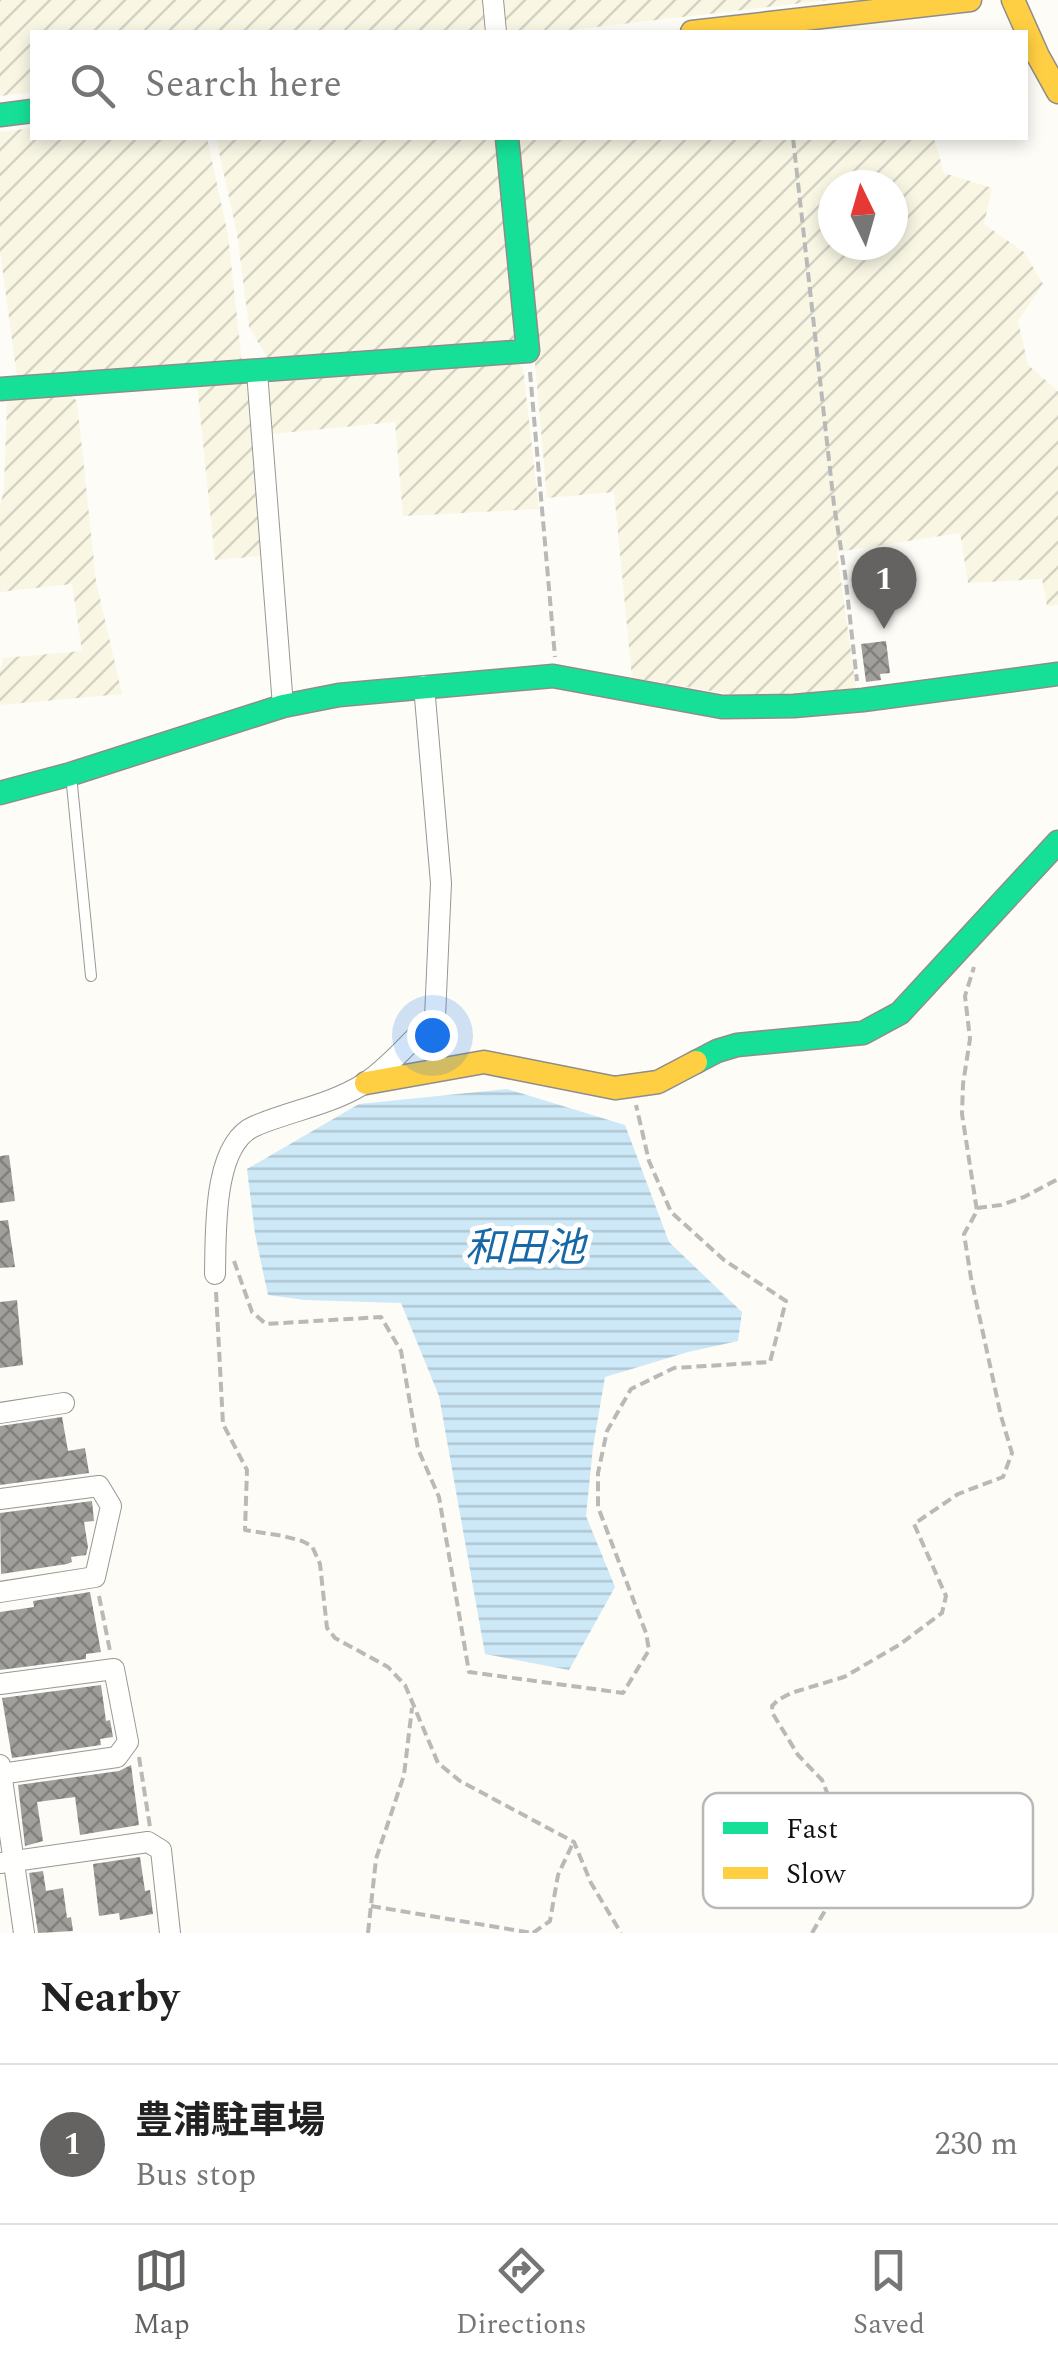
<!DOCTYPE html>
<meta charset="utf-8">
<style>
:root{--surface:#fff;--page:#f6f6f6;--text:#222;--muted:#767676;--line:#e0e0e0;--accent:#646362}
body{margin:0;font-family:Spectral,"Noto Sans JP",serif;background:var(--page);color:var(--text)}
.compass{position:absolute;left:818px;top:170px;width:90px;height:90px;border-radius:50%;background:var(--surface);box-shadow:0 5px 15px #0003;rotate:355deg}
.you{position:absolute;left:432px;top:1035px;width:35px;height:35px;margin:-25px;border:8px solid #fff;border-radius:50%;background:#1a73e8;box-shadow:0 0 0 15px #1a73e833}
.badge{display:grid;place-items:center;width:65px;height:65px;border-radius:50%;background:var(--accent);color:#fff;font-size:32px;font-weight:700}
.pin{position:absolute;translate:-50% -82px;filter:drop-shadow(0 2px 5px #0008)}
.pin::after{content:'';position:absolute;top:52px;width:35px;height:30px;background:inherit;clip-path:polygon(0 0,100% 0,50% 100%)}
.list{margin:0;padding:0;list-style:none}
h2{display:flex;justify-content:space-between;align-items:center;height:130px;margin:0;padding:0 40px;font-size:42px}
h2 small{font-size:32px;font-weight:400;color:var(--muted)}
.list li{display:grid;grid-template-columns:65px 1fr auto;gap:30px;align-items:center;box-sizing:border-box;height:160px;padding:0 40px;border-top:2px solid var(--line)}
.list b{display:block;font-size:38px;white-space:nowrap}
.list p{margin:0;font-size:32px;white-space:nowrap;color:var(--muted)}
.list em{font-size:32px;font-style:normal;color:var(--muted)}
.icon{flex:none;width:55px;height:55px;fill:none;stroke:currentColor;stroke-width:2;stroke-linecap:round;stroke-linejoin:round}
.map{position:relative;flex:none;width:1058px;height:1933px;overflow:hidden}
.search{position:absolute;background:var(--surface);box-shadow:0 5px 15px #0003;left:30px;right:30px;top:30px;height:110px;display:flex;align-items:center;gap:25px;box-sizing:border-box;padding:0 35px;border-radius:0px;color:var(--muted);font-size:38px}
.sheet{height:290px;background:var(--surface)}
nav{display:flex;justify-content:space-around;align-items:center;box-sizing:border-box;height:140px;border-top:2px solid var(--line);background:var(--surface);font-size:28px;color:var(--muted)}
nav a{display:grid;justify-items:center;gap:5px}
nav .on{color:var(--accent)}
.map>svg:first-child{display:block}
</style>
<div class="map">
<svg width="1058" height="1933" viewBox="0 0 1058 1933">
<defs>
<pattern id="farmland-furrows" width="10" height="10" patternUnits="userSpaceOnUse" patternTransform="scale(2.5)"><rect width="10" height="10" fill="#f9f7e4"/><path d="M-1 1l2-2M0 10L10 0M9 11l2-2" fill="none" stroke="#d4d3c3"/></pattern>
<pattern id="water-rules" width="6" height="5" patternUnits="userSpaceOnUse" patternTransform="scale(2.5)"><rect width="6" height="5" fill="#cde8f7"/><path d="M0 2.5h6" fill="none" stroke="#afc6d3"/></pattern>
<pattern id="building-cross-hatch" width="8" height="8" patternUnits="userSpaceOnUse" patternTransform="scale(2.5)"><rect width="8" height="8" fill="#a19f9c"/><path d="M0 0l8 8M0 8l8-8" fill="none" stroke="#82807e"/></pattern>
</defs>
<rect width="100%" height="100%" fill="#fdfcf7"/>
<g fill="url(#farmland-furrows)" fill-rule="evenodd">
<path d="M0 0H485L489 32H32V92L0 96Z"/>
<path d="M501 0H828L553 32H505Z"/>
<path d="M32 128V138H207L228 235 242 363 17 377 0 251V132Z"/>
<path d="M216 138H499L521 345 271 364 249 327 237 234Z"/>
<path d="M515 138H934L944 173 992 188 984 224 1024 252 1043 284 1018 321 1028 365 1058 391V605L1047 606 1042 579 968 583 960 533 837 552 857 694 766 700 632 678 614 492 547 498ZM833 185H893V245H833Z"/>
<path d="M514 360 523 368 539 509 403 516 395 422 272 434 268 383Z"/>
<path d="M240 379 250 388 262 556 215 560 197 385Z"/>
<path d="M70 395 77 401 96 581 122 694 0 705V670L3 658 82 651 72 584 0 592V508L4 488 7 401Z"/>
</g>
<path fill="url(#water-rules)" d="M507 1089 625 1125 669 1242 742 1312 738 1341 688 1352 605 1377 593 1447 586 1516 615 1587 569 1670 485 1654 439 1396 401 1303 305 1300 268 1295 255 1234 247 1169 359 1104Z"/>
<g fill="url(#building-cross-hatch)">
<path d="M886 641 890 673 880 674 881 680 866 682 861 644Z"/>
<path d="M9 1155 15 1201 0 1203V1156Z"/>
<path d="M8 1220 15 1267 0 1268V1221Z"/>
<path d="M17 1300 23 1365 0 1368V1302Z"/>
<path d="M62 1417 68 1451 85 1448 89 1473 0 1485V1426Z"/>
<path d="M92 1501 94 1521 84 1522 88 1547 86 1555 71 1557 72 1562 67 1564 1 1574 0 1513Z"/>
<path d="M90 1592 101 1652 86 1654V1659L0 1670V1612L34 1607 33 1601Z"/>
<path d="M101 1685 106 1721 110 1720 113 1737 100 1739 101 1745 12 1758 2 1698Z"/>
<path d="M131 1765 139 1825 80 1835 75 1797 37 1802 43 1841 25 1846 18 1785 119 1771Z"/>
<path d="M140 1857 145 1891 150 1890 153 1914 120 1920 119 1913 99 1916 93 1864Z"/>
<path d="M43 1871 46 1891 63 1888 67 1918 71 1917 73 1931 38 1933 29 1873Z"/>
</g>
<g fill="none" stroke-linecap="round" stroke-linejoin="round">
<g stroke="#979795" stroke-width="12">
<path id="lane" d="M71 775 91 976"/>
</g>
<g stroke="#979795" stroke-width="22">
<g id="street">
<path d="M493 0 496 32"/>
<path d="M257 372 283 706"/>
<path d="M215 1274C216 1234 212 1144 255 1126 290 1111 329 1105 362 1085 384 1072 416 1036 435 1017L441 883 424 686"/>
<path d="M0 1413 64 1403"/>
<path d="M0 1499 99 1486 111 1506 95 1577 0 1592"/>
<path d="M0 1684 114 1669 128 1742 117 1757 0 1774"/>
<path d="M0 1765 24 1933"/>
<path d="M0 1863 148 1842 161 1850 170 1933"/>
</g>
</g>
<g stroke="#8e8d8b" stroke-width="25">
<g id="fast">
<path d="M0 115 32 111"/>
<path d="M0 389 528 351 507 138"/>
<path d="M0 793 71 774 283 706 339 695 553 676 722 707 794 706 863 700 1058 674"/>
<path d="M696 1062 717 1051 737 1045 863 1033 900 1013 1058 842"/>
</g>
</g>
<g stroke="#8e8d8b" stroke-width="25">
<g id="slow">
<path d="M1013 0 1038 56 1058 92"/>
<path d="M692 32 970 0"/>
<path d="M366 1083 484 1062 615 1088 658 1082 696 1062"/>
</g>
</g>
<g stroke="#b9b9b8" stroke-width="4" stroke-dasharray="10 5" stroke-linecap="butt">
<path d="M793 138 834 505 845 574 857 681"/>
<path d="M530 372 555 657"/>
<path d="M977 1208 1001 1205 1024 1197 1058 1179"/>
<path d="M234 1261 252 1312 266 1324 381 1317 401 1351 418 1449 439 1497 469 1672 623 1693 649 1650 646 1633 598 1507V1473L607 1431 631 1389 674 1368 770 1362 786 1301 724 1260 671 1212 649 1161 636 1105"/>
<path d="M216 1292 223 1424 247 1470 245 1530 283 1536 302 1541 312 1546 320 1564 327 1628 335 1638 388 1667 405 1685 438 1763 460 1781 574 1842 591 1883 621 1933"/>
<path d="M99 1596 110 1651"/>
<path d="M139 1757 150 1827"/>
<path d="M371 1906 532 1933"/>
<path d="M368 1933 376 1859 404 1775 412 1708"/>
<path d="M533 1933 550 1921 558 1875 572 1845"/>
<path d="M812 1933 848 1871 847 1842 822 1780 798 1755 773 1714 772 1706 778 1700 791 1693 844 1677 899 1645 942 1613 946 1596 914 1524 958 1494 1003 1477 1012 1453 1001 1416 971 1278 964 1234 977 1211 962 1114 963 1084 970 1039 965 996 974 967"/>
</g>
<use href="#lane" stroke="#fffffe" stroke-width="10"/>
<use href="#street" stroke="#fffffe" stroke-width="20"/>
<use href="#fast" stroke="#16e098" stroke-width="22"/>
<use href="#slow" stroke="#ffcf43" stroke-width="22"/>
</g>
<g text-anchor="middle" stroke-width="10" stroke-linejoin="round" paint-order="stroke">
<g font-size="40" font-style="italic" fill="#1768a6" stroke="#fff">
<text x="525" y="1261">和田池</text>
</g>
</g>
<rect x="703" y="1793" width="330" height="115" rx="15" fill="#fff" stroke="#b8b8b8" stroke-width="2.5"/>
<rect x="723" y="1822" width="45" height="12" fill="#16e098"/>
<rect x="723" y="1867" width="45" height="12" fill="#ffcf43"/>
<g font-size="28" fill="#111">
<text x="786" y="1838">Fast</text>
<text x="786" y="1883">Slow</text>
</g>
</svg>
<svg class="compass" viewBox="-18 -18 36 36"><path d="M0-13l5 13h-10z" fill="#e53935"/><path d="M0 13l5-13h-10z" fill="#767676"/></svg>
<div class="you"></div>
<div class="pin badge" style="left:884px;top:629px">1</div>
<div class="search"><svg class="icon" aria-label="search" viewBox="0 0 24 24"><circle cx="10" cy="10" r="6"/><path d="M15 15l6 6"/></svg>Search here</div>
</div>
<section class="sheet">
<h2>Nearby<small></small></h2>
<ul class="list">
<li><span class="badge">1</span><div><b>豊浦駐車場</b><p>Bus stop</p></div><em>230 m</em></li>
</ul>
</section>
<nav>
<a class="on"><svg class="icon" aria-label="map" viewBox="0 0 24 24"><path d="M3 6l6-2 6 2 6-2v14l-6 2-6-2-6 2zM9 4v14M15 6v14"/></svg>Map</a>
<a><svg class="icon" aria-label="directions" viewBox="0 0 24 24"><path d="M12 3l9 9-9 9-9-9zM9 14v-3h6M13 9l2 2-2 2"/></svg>Directions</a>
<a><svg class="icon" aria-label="saved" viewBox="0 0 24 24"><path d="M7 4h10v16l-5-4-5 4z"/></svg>Saved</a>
</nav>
